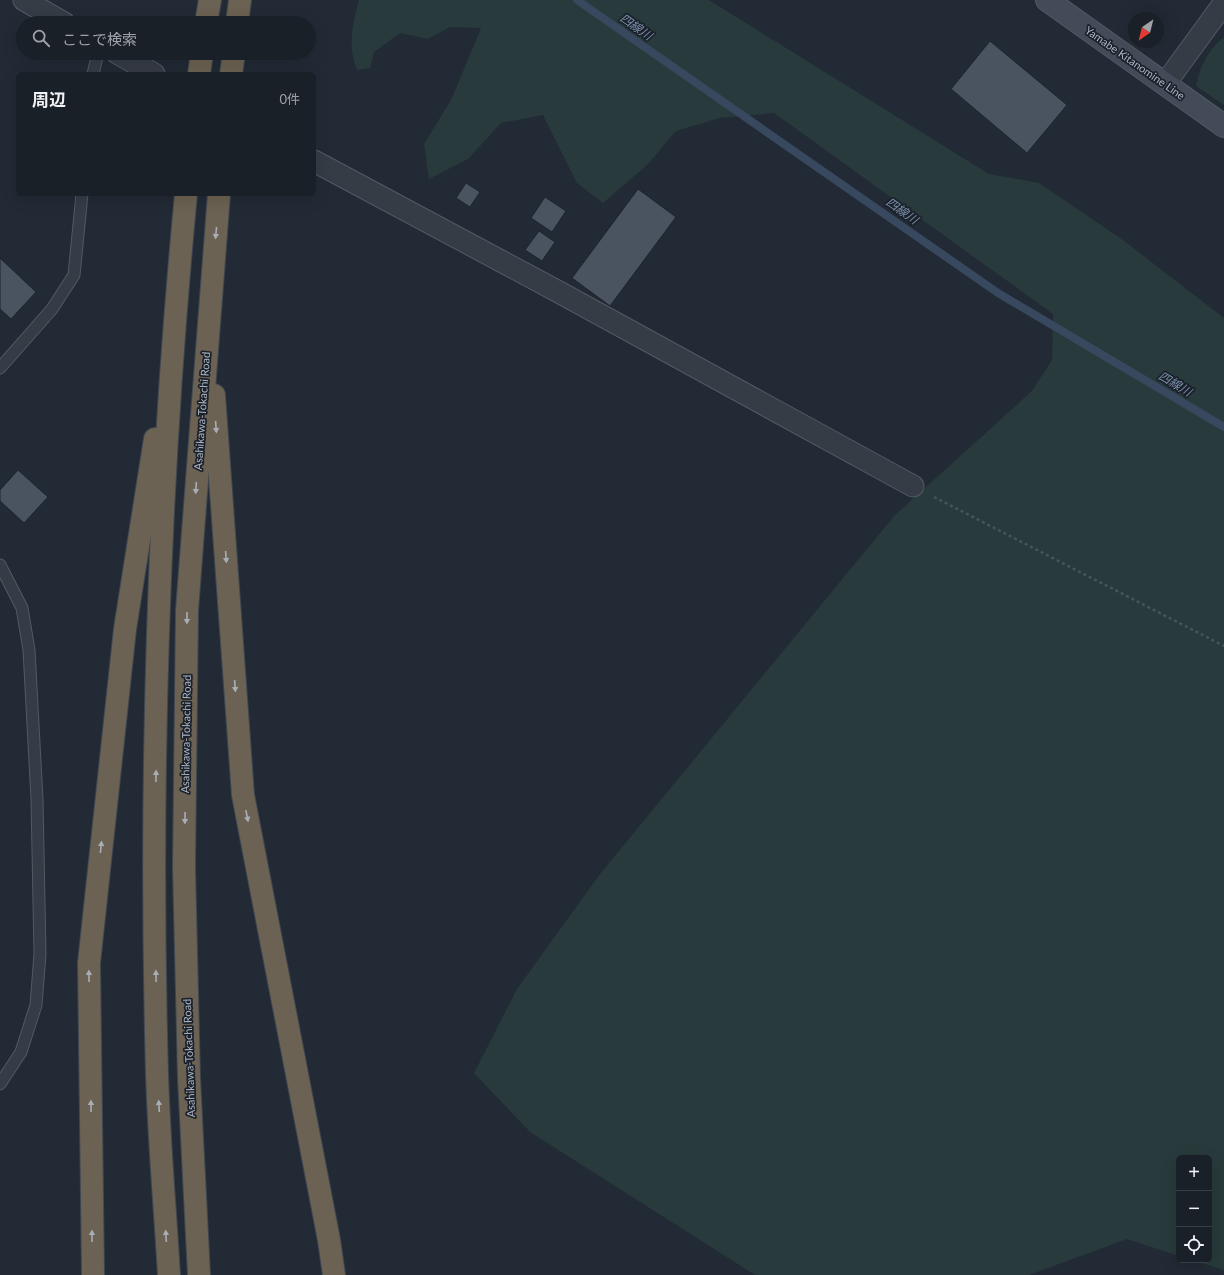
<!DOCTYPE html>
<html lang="ja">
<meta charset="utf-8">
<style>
:root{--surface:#1a2028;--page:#272d34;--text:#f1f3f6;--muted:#9fa3a8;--line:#383e45}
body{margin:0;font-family:Lato,"Noto Sans JP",sans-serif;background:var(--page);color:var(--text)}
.controls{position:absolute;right:12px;bottom:12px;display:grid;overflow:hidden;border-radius:6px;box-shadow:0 4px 16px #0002}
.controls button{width:36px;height:36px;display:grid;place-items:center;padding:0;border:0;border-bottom:1px solid var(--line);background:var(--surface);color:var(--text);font:20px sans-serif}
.compass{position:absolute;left:1128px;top:12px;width:36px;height:36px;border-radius:50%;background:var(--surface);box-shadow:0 4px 16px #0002;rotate:215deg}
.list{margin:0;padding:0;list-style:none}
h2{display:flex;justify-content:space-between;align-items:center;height:52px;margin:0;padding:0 16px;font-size:17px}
h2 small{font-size:13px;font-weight:400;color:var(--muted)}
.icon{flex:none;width:22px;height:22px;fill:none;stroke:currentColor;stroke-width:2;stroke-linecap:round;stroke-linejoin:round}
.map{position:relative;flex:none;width:1224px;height:1275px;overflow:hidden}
.search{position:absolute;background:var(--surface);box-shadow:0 4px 16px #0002;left:16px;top:16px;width:300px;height:44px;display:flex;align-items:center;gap:10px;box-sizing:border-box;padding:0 14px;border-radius:22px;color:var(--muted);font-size:15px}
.panel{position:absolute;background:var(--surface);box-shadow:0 4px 16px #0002;left:16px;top:72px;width:300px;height:124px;border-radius:6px}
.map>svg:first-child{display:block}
</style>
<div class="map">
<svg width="1224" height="1275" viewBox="0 0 1224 1275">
<rect width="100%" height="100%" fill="#222a35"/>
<g fill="#283a3b">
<path d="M359 0H709L989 174 1039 183 1123 240 1224 318V1270L1192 1260H1209V1158H1179V1256L1127 1239 1029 1275H755L530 1132 474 1073 517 989 600 874 894 516 1032 391 1052 360 1053 314 774 113 720 118 676 131 648 164 603 203 577 183 543 115 501 123 468 159 429 179 424 144 451 100 481 28 450 27 428 39 400 33 374 52 370 68 357 70C347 47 353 23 359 0Z"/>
<path d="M1224 37V105L1196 86C1200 66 1208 50 1224 37Z"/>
</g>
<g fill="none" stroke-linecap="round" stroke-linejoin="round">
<path stroke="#38485e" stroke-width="8" d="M577 0 998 293 1224 427"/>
</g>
<g fill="#4a5461" stroke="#1c232d">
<path d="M990 41 1067 105 1027 153 951 89Z"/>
<path d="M466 183 480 192 470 207 456 198Z"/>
<path d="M638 189 676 217 610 306 572 278Z"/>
<path d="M545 197 566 211 552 232 531 218Z"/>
<path d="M539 231 555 242 542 261 525 250Z"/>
<path d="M0 258 36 292 11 319 0 309Z"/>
<path d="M18 470 48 497 24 523 0 501V490Z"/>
</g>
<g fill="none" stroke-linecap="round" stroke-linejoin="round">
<g stroke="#525a64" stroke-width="13">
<g id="lane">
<path d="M93 74 98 53"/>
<path d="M0 368 52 309 74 275 82 194"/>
<path d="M0 565 22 608 29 650 37 799 40 954 36 1005 21 1052 0 1084"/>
</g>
</g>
<g stroke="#525a64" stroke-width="23">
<g id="street">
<path d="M24 0 64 23"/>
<path d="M117 53 154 74"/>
<path d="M1165 84 1224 3"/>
<path d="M314 161 557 291 913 486"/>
</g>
</g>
<g stroke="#525a64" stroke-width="24">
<path id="secondary" d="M1047 0 1224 126"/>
</g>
<g stroke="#3f4751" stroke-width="24">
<g id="highway">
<path d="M206 23 210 0"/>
<path d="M237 23 240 0"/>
<path d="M199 74 202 53"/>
<path d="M231 74 234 53"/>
<path d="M214 395 243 795 329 1240 334 1275"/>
<path d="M93 1275 89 963 125 629 155 439"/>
<path d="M169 1275C165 1208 159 1141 157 1074 149 781 158 486 186 194"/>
<path d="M199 1275 189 1078 184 867 187 610 219 194"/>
</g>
</g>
<path stroke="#455658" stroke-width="2.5" stroke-dasharray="3 3" stroke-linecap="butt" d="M934 497 1224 646"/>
<use href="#lane" stroke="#353c46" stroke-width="11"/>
<use href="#street" stroke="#353c46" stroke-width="21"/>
<use href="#secondary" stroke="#434b59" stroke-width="22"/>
<use href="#highway" stroke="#6c6253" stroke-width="22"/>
</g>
<defs><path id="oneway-solid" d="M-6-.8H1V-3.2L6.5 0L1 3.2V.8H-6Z"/></defs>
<g fill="#a8aeb8">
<use href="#oneway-solid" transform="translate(216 233) rotate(95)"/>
<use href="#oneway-solid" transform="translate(216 427) rotate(86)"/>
<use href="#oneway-solid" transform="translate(196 488) rotate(94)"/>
<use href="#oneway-solid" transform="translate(226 557) rotate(86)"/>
<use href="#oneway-solid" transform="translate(187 618) rotate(91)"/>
<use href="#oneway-solid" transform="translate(235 686) rotate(86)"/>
<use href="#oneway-solid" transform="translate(156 776) rotate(-89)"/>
<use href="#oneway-solid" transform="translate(247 816) rotate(79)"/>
<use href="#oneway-solid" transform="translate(185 818) rotate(91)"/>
<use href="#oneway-solid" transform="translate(101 847) rotate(-84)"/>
<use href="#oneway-solid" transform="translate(89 976) rotate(-91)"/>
<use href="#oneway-solid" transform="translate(156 976) rotate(-91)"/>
<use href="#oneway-solid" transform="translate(91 1106) rotate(-91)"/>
<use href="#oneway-solid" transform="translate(159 1106) rotate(-93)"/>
<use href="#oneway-solid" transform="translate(92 1236) rotate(-91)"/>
<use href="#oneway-solid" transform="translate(166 1236) rotate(-93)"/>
</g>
<g text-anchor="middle" stroke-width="3.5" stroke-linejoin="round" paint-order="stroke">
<g font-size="11" fill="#afb7c3" stroke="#1b212b">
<text transform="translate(1135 63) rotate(35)" y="4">Yamabe Kitanomine Line</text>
<text transform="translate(202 411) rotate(-86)" y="4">Asahikawa-Tokachi Road</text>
<text transform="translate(186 734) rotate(-89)" y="4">Asahikawa-Tokachi Road</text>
<text transform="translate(189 1058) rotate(-92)" y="4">Asahikawa-Tokachi Road</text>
</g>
<g font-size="12" font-style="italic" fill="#7a8ea9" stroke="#1b212b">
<text transform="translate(636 27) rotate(35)" y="4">四線川</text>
<text transform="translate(902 211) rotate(35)" y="4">四線川</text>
<text transform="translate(1175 384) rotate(31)" y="4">四線川</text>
</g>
</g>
</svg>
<div class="controls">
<button>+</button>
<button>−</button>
<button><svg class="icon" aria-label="locate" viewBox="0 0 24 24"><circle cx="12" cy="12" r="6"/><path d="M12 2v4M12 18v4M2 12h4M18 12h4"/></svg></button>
</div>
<svg class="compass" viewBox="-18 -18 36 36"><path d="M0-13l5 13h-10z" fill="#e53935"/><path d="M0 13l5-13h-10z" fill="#9fa3a8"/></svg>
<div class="search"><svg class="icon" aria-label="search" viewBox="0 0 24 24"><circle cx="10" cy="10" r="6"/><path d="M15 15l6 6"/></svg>ここで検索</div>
<section class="panel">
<h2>周辺<small>0件</small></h2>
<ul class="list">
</ul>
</section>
</div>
